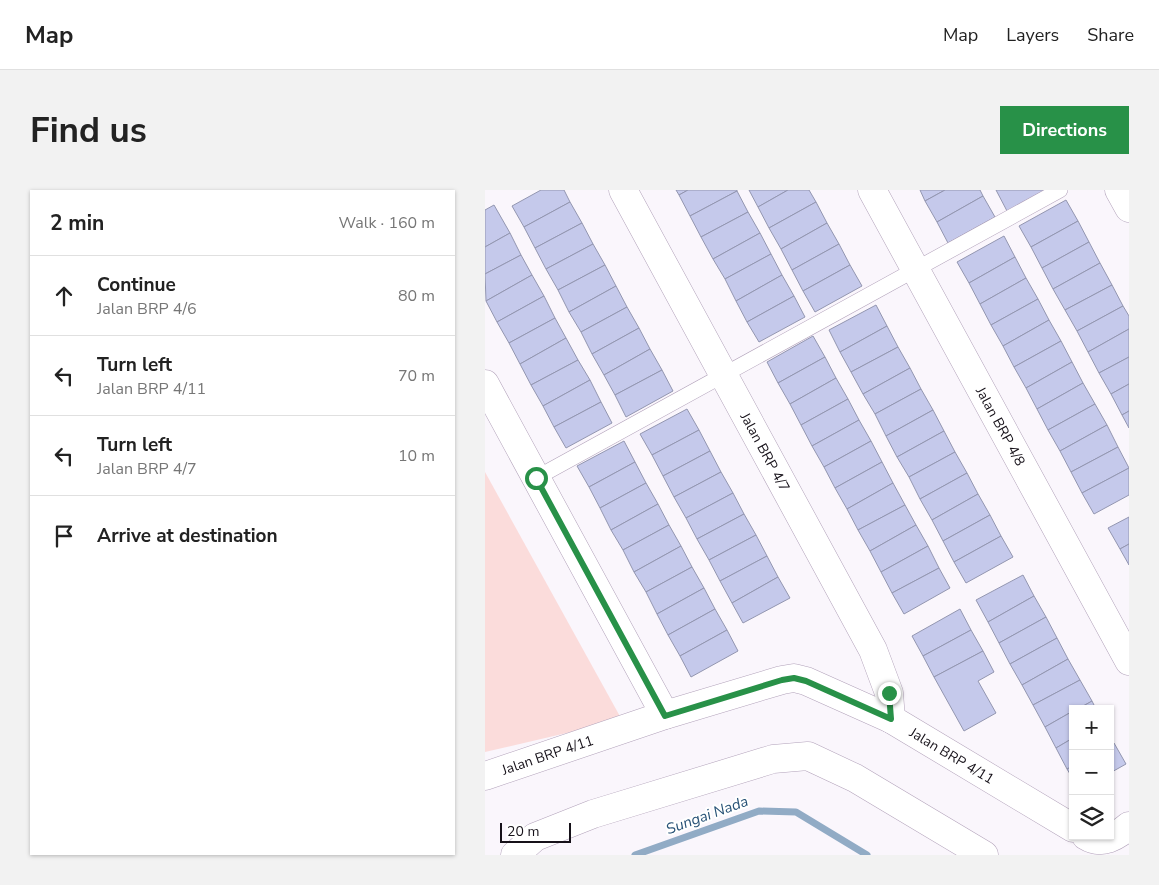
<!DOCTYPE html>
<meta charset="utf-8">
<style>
:root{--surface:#fff;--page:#f2f2f2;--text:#222;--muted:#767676;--line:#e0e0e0;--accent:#289148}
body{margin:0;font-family:"Nunito Sans",sans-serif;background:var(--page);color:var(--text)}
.controls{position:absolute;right:15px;bottom:15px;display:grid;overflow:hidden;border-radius:0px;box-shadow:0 1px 4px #0004}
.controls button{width:45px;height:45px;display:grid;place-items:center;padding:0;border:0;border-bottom:1px solid var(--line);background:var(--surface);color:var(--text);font:25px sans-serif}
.scale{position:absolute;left:15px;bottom:12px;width:71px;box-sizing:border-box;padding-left:5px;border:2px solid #161119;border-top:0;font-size:14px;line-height:18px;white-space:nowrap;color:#161119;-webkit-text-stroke:4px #fff;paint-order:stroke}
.stop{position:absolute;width:15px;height:15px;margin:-11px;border:4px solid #289148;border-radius:50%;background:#fff}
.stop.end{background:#289148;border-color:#fff;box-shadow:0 1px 5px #0008}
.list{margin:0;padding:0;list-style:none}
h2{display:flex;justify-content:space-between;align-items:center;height:65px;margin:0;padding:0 20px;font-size:21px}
h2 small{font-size:16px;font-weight:400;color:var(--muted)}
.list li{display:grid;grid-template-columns:32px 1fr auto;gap:15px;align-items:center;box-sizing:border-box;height:80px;padding:0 20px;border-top:1px solid var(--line)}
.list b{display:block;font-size:19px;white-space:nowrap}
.list p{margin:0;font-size:16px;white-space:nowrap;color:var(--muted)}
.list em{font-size:16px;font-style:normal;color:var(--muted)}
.icon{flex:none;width:28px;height:28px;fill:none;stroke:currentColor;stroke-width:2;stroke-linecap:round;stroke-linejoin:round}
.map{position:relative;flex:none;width:644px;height:665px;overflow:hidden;border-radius:0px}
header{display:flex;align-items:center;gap:30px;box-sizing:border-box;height:70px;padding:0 25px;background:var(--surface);border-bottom:1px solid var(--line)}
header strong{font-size:24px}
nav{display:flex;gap:28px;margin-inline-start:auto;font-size:18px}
.intro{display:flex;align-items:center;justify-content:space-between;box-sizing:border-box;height:120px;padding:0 30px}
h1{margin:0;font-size:35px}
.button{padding:12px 22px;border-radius:0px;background:var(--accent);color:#fff;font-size:18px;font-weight:700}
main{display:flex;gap:30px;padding:0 30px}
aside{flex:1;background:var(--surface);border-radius:0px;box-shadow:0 1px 4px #0004}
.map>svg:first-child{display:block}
</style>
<header>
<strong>Map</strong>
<nav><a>Map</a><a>Layers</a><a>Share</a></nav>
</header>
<div class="intro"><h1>Find us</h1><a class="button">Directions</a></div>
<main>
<aside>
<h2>2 min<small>Walk · 160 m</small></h2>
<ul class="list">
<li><svg class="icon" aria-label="ahead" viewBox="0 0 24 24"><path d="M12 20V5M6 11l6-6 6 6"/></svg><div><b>Continue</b><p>Jalan BRP 4/6</p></div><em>80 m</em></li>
<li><svg class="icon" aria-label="left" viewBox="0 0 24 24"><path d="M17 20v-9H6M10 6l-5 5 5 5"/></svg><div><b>Turn left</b><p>Jalan BRP 4/11</p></div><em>70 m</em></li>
<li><svg class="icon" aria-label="left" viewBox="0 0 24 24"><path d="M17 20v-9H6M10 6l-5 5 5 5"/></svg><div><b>Turn left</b><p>Jalan BRP 4/7</p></div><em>10 m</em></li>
<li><svg class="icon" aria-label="arrive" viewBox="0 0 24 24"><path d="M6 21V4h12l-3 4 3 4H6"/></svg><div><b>Arrive at destination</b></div></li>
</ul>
</aside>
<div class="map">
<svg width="644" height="665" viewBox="0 0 644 665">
<rect width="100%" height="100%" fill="#faf6fc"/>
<path fill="#fbdcdb" d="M0 282 137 530 0 562Z"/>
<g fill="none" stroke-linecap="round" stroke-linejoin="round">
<path stroke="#91abc5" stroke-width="7" d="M150 665 274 621 311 622 382 665"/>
</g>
<g fill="#c5c9eb" stroke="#9396b0">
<path d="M56 0H79L85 12 39 37 27 16Z"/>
<path d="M191 0H203L194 5Z"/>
<path d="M203 0H252V1L205 26 194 5Z"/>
<path d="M264 0H303L273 17Z"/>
<path d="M303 0H324L331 12 284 38 273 17Z"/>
<path d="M435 0H460L440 11Z"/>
<path d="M460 0H495L498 6 452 32 440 11Z"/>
<path d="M511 0H560L522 21Z"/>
<path d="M252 1 263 22 216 47 205 26Z"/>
<path d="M498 6 510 27 463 53 452 32Z"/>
<path d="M581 10 593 31 546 57 534 36Z"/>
<path d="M85 12 97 33 50 58 39 37Z"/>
<path d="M331 12 342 33 296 59 284 38Z"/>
<path d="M9 15 25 43 0 57V20Z"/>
<path d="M263 22 275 43 228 69 216 47Z"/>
<path d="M593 31 604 52 557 78 546 57Z"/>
<path d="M97 33 108 54 61 79 50 58Z"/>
<path d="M342 33 354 54 307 80 296 59Z"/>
<path d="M25 43 36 65 0 84V57Z"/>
<path d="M275 43 286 64 240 89 228 69Z"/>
<path d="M519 46 530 67 484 93 472 72Z"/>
<path d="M604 52 615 73 568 99 557 78Z"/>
<path d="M108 54 120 75 73 100 61 79Z"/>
<path d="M354 54 365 75 318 101 307 80Z"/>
<path d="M286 64 297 85 251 111 240 89Z"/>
<path d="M36 65 47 85 1 111 0 84Z"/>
<path d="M530 67 541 88 495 114 484 93Z"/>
<path d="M615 73 627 95 580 120 568 99Z"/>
<path d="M120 75 131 96 84 122 73 100Z"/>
<path d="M365 75 377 96 330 122 318 101Z"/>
<path d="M47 85 59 106 12 132 1 111Z"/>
<path d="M297 85 309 106 262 132 251 111Z"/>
<path d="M541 88 553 109 506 135 495 114Z"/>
<path d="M627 95 638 116 592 141 580 120Z"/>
<path d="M131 96 142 117 96 142 84 122Z"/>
<path d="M59 106 70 128 24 153 12 132Z"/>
<path d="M309 106 320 127 274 152 262 132Z"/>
<path d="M553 109 564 130 518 156 506 135Z"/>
<path d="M391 115 402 136 355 162 344 140Z"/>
<path d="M638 116 644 126V139L603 162 592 141Z"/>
<path d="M142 117 154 138 107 164 96 142Z"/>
<path d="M70 128 81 148 35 174 24 153Z"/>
<path d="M564 130 576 151 529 177 518 156Z"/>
<path d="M402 136 413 157 366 182 355 162Z"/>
<path d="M154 138 165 159 119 185 107 164Z"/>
<path d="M644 139V167L614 183 603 162Z"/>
<path d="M328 146 340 167 293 193 282 172Z"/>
<path d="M81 148 93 170 46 195 35 174Z"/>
<path d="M576 151 587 172 541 198 529 177Z"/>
<path d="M413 157 425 178 378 204 366 182Z"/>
<path d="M165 159 177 180 130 205 119 185Z"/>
<path d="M340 167 351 188 305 214 293 193Z"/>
<path d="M644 167V194L626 204 614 183Z"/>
<path d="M93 170 105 190 58 216 46 195Z"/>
<path d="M587 172 598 193 552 219 541 198Z"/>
<path d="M425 178 436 199 390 224 378 204Z"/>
<path d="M177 180 188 201 141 227 130 205Z"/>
<path d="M351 188 363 209 316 235 305 214Z"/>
<path d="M105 190 116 212 69 237 58 216Z"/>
<path d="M598 193 610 214 563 240 552 219Z"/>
<path d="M644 194V221L637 225 626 204Z"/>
<path d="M436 199 448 220 401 246 390 224Z"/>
<path d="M363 209 374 230 327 256 316 235Z"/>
<path d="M116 212 127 233 81 258 69 237Z"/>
<path d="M610 214 622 235 575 261 563 240Z"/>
<path d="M202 219 214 240 167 265 155 244Z"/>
<path d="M448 220 459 241 412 267 401 246Z"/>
<path d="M644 221V238L637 225Z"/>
<path d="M374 230 386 251 339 277 327 256Z"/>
<path d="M622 235 633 257 586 282 575 261Z"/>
<path d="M214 240 225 261 178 286 167 265Z"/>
<path d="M459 241 470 262 424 287 412 267Z"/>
<path d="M139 251 150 272 104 297 92 276Z"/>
<path d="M386 251 397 272 350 298 339 277Z"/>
<path d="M633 257 644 278 597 303 586 282Z"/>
<path d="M225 261 236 282 189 307 178 286Z"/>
<path d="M470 262 482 283 435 309 424 287Z"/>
<path d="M150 272 161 293 115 318 104 297Z"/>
<path d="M397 272 408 293 362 319 350 298Z"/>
<path d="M644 278V305L609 324 597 303Z"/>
<path d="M236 282 248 303 201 328 189 307Z"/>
<path d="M482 283 493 304 447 330 435 309Z"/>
<path d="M161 293 173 314 126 340 115 318Z"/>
<path d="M408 293 420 315 373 340 362 319Z"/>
<path d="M248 303 259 324 212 349 201 328Z"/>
<path d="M493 304 505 325 458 351 447 330Z"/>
<path d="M173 314 184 335 138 360 126 340Z"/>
<path d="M420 315 431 335 385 361 373 340Z"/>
<path d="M259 324 271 345 224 370 212 349Z"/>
<path d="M505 325 516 346 469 372 458 351Z"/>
<path d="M644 327V354L635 359 623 338Z"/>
<path d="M184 335 196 356 149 382 138 360Z"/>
<path d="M431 335 443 356 396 382 385 361Z"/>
<path d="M271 345 282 366 235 391 224 370Z"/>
<path d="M516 346 528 367 481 393 469 372Z"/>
<path d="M644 354V375L635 359Z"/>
<path d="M196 356 207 377 161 402 149 382Z"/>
<path d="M443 356 454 378 407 403 396 382Z"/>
<path d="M282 366 293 387 247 413 235 391Z"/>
<path d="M207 377 219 398 172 424 161 402Z"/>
<path d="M454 378 465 398 419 424 407 403Z"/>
<path d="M538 385 549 406 503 432 491 410Z"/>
<path d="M293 387 305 408 258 433 247 413Z"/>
<path d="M219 398 230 419 183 445 172 424Z"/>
<path d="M549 406 561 427 514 453 503 432Z"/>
<path d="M230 419 242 440 195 466 183 445Z"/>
<path d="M475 419 486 440 438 466 427 446Z"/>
<path d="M561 427 572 448 525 474 514 453Z"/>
<path d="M242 440 253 461 206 487 195 466Z"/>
<path d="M486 440 498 461 449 487 438 466Z"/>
<path d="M572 448 583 469 537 495 525 474Z"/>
<path d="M498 461 509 482 493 491 511 523 479 541 449 487Z"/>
<path d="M583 469 595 490 548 515 537 495Z"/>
<path d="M595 490 607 511 593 519H588V521L560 537 548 515Z"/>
<path d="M607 511 611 519H593Z"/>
<path d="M588 521V548L571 558 560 537Z"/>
<path d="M588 548V576L582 579 571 558Z"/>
<path d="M629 553 641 574 625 583V556Z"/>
<path d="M588 576V589L582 579Z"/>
</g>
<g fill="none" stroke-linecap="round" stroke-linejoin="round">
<g stroke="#b2a2ba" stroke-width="16">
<path id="lane" d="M51 288 575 0"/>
</g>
<g stroke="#b2a2ba" stroke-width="29">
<g id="street">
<path id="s1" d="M138 0 388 460 404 503 406 529"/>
<path id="s2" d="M387 0 644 471"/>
<path d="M634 0 644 18"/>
<path d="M0 194 180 525"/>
<path id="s3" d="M0 586 180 525 297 490 309 488 321 491 406 529 588 638"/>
<path d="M601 646C617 656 632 646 644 636"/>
</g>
</g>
<g stroke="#b2a2ba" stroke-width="29">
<path id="secondary" d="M30 665 50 647 108 624 288 569 323 566 370 588 499 665"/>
</g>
<use href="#lane" stroke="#fff" stroke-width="15"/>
<use href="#street" stroke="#fff" stroke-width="28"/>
<use href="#secondary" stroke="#fff" stroke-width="28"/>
</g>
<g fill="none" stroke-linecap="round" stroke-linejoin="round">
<path stroke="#289148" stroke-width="6" d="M51 288 180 526 297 490 309 488 321 491 406 529 404 503"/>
</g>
<g text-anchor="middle" stroke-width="4" stroke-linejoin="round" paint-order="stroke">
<g font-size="14" fill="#161119" stroke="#fff">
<text dy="5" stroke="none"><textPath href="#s2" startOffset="269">Jalan BRP 4/8</textPath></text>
<text dy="5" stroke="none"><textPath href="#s1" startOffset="298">Jalan BRP 4/7</textPath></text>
<text dy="5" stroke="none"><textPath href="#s3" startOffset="66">Jalan BRP 4/11</textPath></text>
<text dy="5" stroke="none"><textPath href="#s3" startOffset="501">Jalan BRP 4/11</textPath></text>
</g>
<g font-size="15" font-style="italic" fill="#275176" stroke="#fff">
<text transform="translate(222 625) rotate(-20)" y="5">Sungai Nada</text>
</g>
</g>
</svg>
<div class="controls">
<button>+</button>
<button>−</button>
<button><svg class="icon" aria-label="layers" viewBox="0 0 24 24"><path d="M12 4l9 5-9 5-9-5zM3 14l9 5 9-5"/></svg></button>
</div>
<div class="scale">20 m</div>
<div class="stop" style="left:51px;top:288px"></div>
<div class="stop end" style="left:404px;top:503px"></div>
</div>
</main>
